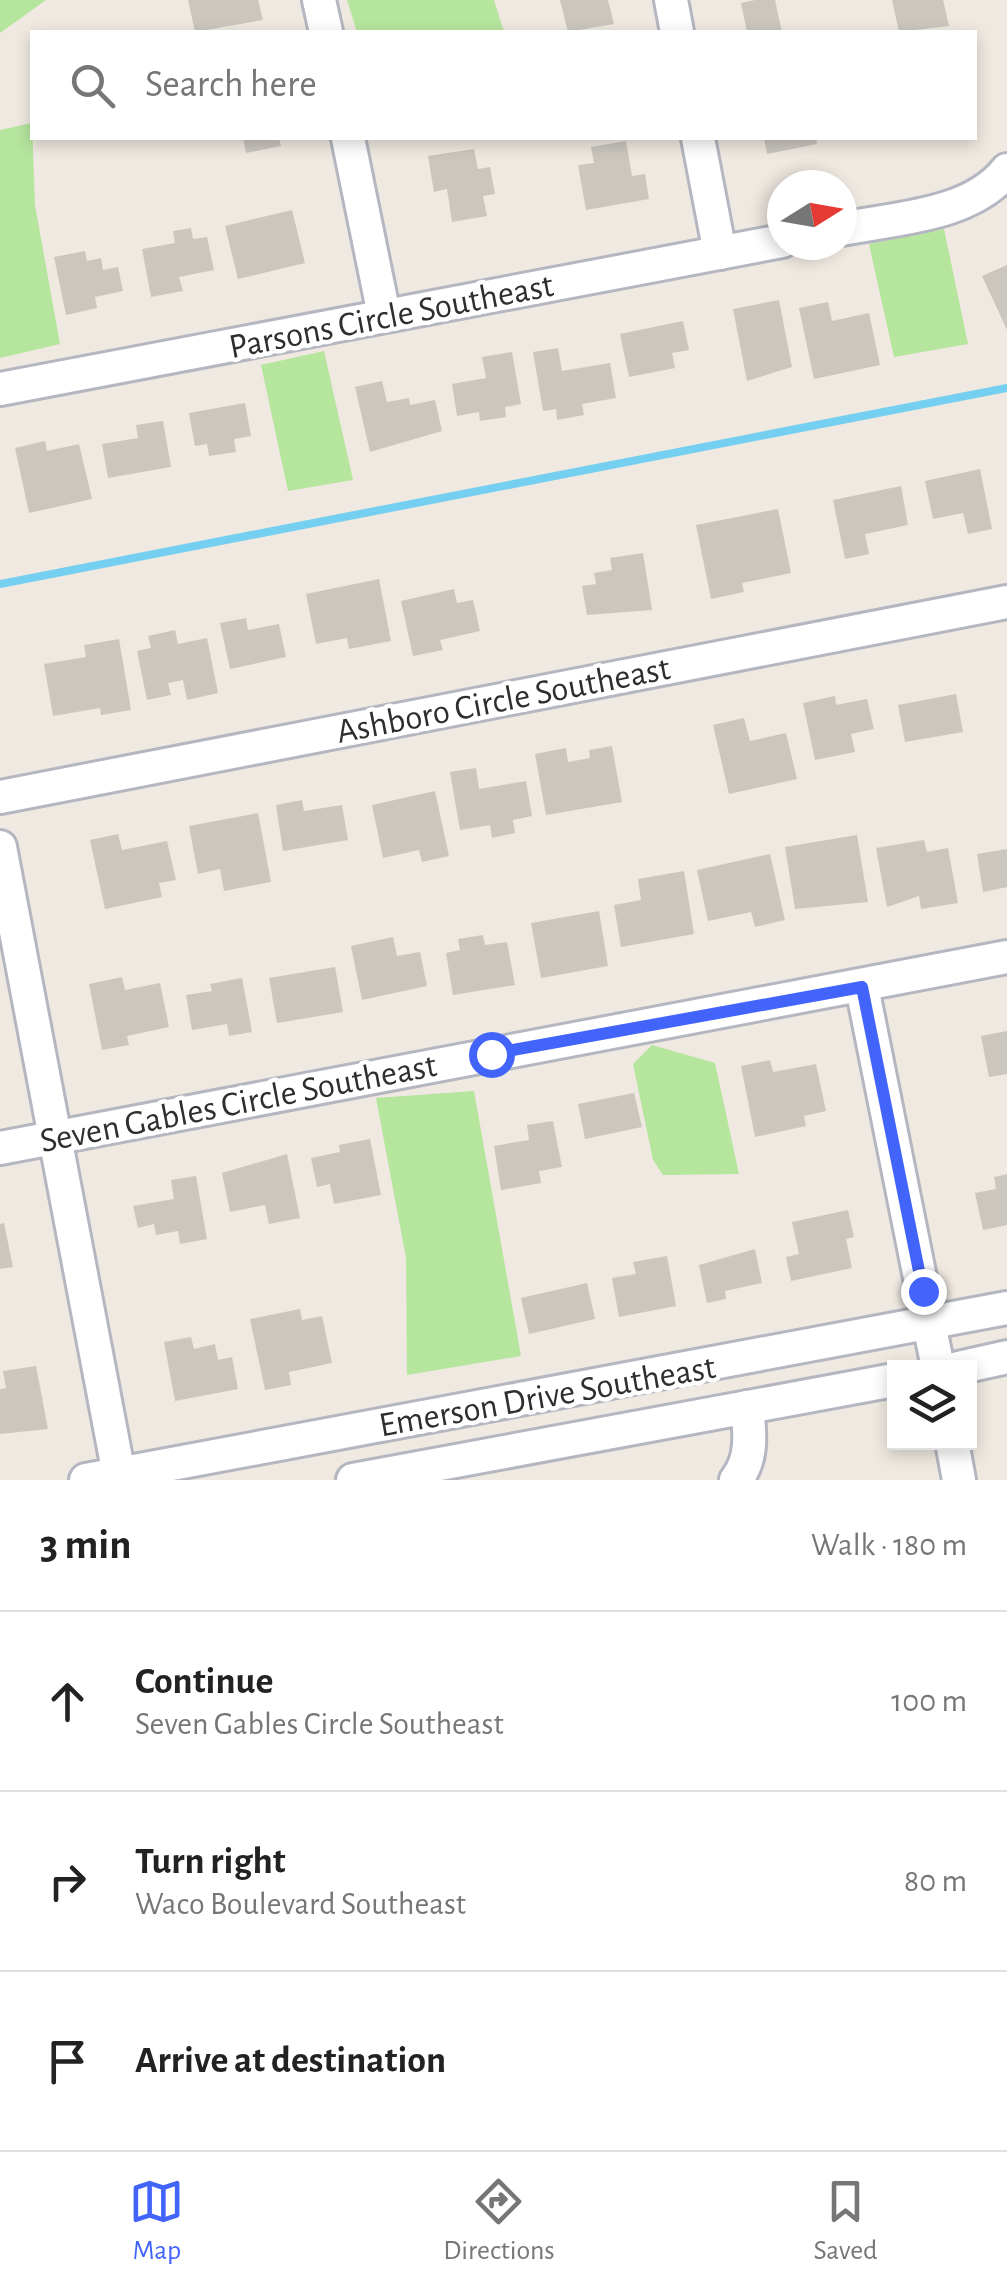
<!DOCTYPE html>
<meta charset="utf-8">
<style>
:root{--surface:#fff;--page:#f2f2f2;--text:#222;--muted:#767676;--line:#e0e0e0;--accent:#4264fb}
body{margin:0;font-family:"Alegreya Sans",sans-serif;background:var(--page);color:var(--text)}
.controls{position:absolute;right:30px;bottom:30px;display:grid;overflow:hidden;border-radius:0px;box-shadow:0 5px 15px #0003}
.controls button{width:90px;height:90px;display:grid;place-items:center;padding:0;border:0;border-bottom:2px solid var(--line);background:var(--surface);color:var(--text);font:50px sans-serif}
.compass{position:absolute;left:767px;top:170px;width:90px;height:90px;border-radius:50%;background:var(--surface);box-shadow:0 5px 15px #0003;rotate:79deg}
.stop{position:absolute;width:30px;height:30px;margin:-22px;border:8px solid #4264fb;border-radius:50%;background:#fff}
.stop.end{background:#4264fb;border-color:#fff;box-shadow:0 2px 10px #0008}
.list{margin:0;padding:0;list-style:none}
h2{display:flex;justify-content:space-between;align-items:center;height:130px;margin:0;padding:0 40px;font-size:42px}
h2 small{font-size:32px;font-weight:400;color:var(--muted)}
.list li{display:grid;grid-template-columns:65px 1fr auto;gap:30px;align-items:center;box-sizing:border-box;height:180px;padding:0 40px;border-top:2px solid var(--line)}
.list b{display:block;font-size:38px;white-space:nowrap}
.list p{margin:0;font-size:32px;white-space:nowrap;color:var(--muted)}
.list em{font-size:32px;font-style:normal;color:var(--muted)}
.icon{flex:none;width:55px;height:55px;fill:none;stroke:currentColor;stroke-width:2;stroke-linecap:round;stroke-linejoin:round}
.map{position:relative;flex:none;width:1007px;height:1480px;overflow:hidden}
.search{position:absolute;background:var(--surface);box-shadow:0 5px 15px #0003;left:30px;right:30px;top:30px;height:110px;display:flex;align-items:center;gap:25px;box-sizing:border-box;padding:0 35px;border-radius:0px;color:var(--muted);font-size:38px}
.sheet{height:670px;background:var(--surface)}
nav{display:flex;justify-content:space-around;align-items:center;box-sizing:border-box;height:140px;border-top:2px solid var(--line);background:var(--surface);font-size:28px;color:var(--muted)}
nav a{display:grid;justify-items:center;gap:5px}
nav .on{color:var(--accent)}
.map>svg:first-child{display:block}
</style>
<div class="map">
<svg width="1007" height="1480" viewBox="0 0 1007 1480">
<rect width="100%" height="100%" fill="#efe9e1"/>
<g fill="#b6e59e">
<path d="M0 0H46L0 33Z"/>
<path d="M347 0H494L504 32H357Z"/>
<path d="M32 123 35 205 60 344 0 358V130Z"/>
<path d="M944 229 968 344 894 357 869 244Z"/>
<path d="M324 351 353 480 288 491 261 365Z"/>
<path d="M652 1045 715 1063 739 1174 663 1175 653 1160 633 1064Z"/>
<path d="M474 1091 521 1356 407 1375 406 1258 376 1098Z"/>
</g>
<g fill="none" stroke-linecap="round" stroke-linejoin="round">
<path stroke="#75cff0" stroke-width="8" d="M0 584 1007 388"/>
</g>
<g fill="#cbc7bf">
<path d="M188 0H258L263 20 195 32Z"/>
<path d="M560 0H608L614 24 568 32Z"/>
<path d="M755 0H775L782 32H747L741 3Z"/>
<path d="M892 0H943L949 26 899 32Z"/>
<path d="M243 138H279L281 146 246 153Z"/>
<path d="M764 138H816L817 144 767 154Z"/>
<path d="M626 141 632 176 645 174 649 199 586 210 578 165 594 163 591 147Z"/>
<path d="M474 149 478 169 490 167 495 194 483 196 487 216 452 222 447 189 434 192 428 156Z"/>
<path d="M292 210 305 263 238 279 225 226Z"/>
<path d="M191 228 193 239 207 237 214 270 179 277 183 291 151 297 142 249 175 243 173 231Z"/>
<path d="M85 251 87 261 101 258 103 270 118 267 123 291 95 297 97 308 66 315 54 257Z"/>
<path d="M1007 265V330L982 276Z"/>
<path d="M779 300 792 367 747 381 733 309Z"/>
<path d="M828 302 832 321 869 313 880 365 814 379 799 308Z"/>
<path d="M683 321 689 350 672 353 675 368 629 377 620 334Z"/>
<path d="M558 348 562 371 610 363 616 398 582 404 584 415 557 420 556 409 543 411 533 352Z"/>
<path d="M512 352 521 404 505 407 506 417 480 421 479 412 457 416 452 384 486 378 482 357Z"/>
<path d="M382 381 387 402 409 398 410 405 435 400 442 431 370 452 355 387Z"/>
<path d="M245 403 251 436 234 439 236 452 209 456 207 444 195 446 189 413Z"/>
<path d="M163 421 171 467 108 478 102 444 138 438 136 425Z"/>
<path d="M45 441 47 451 79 444 92 499 29 513 15 448Z"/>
<path d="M980 469 992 529 968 534 963 513 933 519 925 481Z"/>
<path d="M901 486 908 525 865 534 869 554 845 559 833 500Z"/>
<path d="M778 509 791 573 742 583 744 592 711 599 696 525Z"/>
<path d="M643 553 652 610 587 615 582 586 596 584 594 573 612 570 610 558Z"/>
<path d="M379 579 391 641 349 649 347 638 316 644 306 594Z"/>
<path d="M454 589 457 603 473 600 480 631 440 640 443 650 413 656 401 601Z"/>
<path d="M246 618 248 630 279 624 286 657 230 669 220 623Z"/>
<path d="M175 630 178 644 207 638 218 693 187 700 183 680 168 683 171 695 147 700 137 651 151 648 148 636Z"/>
<path d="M119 639 131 710 101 715 100 708 53 716 44 664 86 657 84 645Z"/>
<path d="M956 694 963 732 905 742 898 705Z"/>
<path d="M835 696 836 705 867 699 874 729 851 734 855 752 815 760 803 703Z"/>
<path d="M744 718 750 741 786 733 797 779 729 794 713 725Z"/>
<path d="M612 746 622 802 546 815 535 754 566 748 568 762 590 758 589 750Z"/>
<path d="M476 768 479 789 526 781 532 816 513 820 515 833 492 838 490 825 460 830 450 772Z"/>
<path d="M435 791 449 856 422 862 419 850 383 858 372 805Z"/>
<path d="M302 800 304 811 342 805 348 840 283 851 276 805Z"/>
<path d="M258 813 271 882 224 891 220 869 198 874 189 826Z"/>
<path d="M118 834 122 850 167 841 176 880 159 883 162 897 105 909 90 840Z"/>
<path d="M857 835 868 902 795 909 785 847Z"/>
<path d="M924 840 927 852 948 848 958 903 921 909 919 896 887 907 876 848Z"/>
<path d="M1007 849V887L983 892 977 854Z"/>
<path d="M770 854 785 920 755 927 751 912 708 921 697 870Z"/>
<path d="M684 871 694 934 621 947 614 905 641 900 638 879Z"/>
<path d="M599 911 608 966 541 978 531 923Z"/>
<path d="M483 935 485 945 507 942 515 985 453 995 446 953 460 950 458 939Z"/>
<path d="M393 937 397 956 420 952 427 986 362 1000 351 946Z"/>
<path d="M335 967 343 1012 277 1023 269 978Z"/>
<path d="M122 977 125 990 160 983 169 1027 127 1036 129 1045 102 1050 89 984Z"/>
<path d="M242 978 252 1032 229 1036 227 1024 192 1030 186 995 212 991 210 984Z"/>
<path d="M1007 1031V1074L989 1077 981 1036Z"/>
<path d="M770 1060 773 1072 816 1064 826 1111 804 1116 806 1126 755 1137 741 1066Z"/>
<path d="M634 1093 642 1127 585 1139 578 1104Z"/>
<path d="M553 1121 562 1167 539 1171 541 1183 501 1190 494 1146 529 1140 527 1125Z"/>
<path d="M370 1139 381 1195 334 1204 330 1184 317 1187 311 1158 340 1152 339 1145Z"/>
<path d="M287 1154 300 1218 269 1224 265 1205 230 1212 222 1173Z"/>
<path d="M1007 1174V1225L983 1230 975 1193 996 1189 994 1177Z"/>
<path d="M196 1176 207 1239 180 1244 178 1231 156 1235 154 1224 138 1228 133 1206 174 1199 171 1180Z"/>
<path d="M848 1210 854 1237 846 1239 852 1268 791 1281 786 1257 799 1254 792 1222Z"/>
<path d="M4 1223 13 1267 0 1269V1224Z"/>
<path d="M755 1249 762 1283 725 1291 726 1299 707 1303 699 1265Z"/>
<path d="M667 1256 676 1306 619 1317 612 1278 636 1274 633 1262Z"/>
<path d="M587 1283 595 1319 529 1334 521 1298Z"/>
<path d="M300 1309 302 1320 322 1316 332 1363 289 1372 291 1385 265 1390 250 1319Z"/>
<path d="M191 1337 194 1349 215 1344 218 1360 232 1357 238 1389 175 1401 164 1342Z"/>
<path d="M36 1366 48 1429 0 1434V1389L6 1388 3 1371Z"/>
</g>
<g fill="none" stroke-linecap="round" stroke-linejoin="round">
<g stroke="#b4b7c1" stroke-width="38">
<g id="minor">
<path d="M319 0 326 32"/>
<path d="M671 0 677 32"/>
<path d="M348 138 384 315"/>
<path d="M698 138 720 253"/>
<path d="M842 229C896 218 971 216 1007 170"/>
<path d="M0 389 782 241"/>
<path d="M0 797 1007 602"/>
<path d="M0 847 120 1480"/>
<path d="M862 987 938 1368"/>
<path d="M0 1148 1007 957"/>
<path d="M958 1368 1007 1357"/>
<path d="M952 1442 959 1480"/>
<path d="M86 1480 1007 1308"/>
<path d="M353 1480 894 1380"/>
<path d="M736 1480C753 1459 750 1433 747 1407"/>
</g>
</g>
<use href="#minor" stroke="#fff" stroke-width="32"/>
</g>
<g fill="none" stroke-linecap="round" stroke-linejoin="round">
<path stroke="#4264fb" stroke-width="12" d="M491 1054 862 987 923 1291"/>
</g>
<g text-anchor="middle" stroke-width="9" stroke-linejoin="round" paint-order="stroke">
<g font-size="35" fill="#2e2e2e" stroke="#fff">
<text transform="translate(391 315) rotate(-11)" y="12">Parsons Circle Southeast</text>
<text transform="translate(503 699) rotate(-11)" y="12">Ashboro Circle Southeast</text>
<text transform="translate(238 1102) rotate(-11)" y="12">Seven Gables Circle Southeast</text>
<text transform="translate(547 1395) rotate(-10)" y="12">Emerson Drive Southeast</text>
</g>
</g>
</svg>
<div class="controls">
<button><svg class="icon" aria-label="layers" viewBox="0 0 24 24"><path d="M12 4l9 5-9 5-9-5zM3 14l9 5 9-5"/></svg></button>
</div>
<svg class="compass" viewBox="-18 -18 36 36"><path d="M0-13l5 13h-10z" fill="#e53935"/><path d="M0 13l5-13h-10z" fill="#767676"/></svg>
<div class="stop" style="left:491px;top:1054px"></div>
<div class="stop end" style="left:923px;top:1291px"></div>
<div class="search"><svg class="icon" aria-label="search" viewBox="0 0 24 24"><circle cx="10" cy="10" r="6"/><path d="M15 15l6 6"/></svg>Search here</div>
</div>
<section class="sheet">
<h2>3 min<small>Walk · 180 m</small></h2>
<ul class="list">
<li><svg class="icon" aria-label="ahead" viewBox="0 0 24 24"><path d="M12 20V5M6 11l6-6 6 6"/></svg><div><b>Continue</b><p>Seven Gables Circle Southeast</p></div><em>100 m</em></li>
<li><svg class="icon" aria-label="right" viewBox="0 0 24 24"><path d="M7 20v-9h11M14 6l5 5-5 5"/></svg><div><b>Turn right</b><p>Waco Boulevard Southeast</p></div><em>80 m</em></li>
<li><svg class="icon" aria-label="arrive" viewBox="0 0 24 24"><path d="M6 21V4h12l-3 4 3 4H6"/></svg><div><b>Arrive at destination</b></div></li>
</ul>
</section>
<nav>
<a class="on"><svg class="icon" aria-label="map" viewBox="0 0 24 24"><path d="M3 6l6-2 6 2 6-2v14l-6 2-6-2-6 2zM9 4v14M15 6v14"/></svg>Map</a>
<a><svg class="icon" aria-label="directions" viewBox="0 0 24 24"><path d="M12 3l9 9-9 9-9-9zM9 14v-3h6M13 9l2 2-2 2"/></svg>Directions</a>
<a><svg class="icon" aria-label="saved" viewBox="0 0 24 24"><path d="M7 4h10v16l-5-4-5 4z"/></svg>Saved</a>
</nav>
